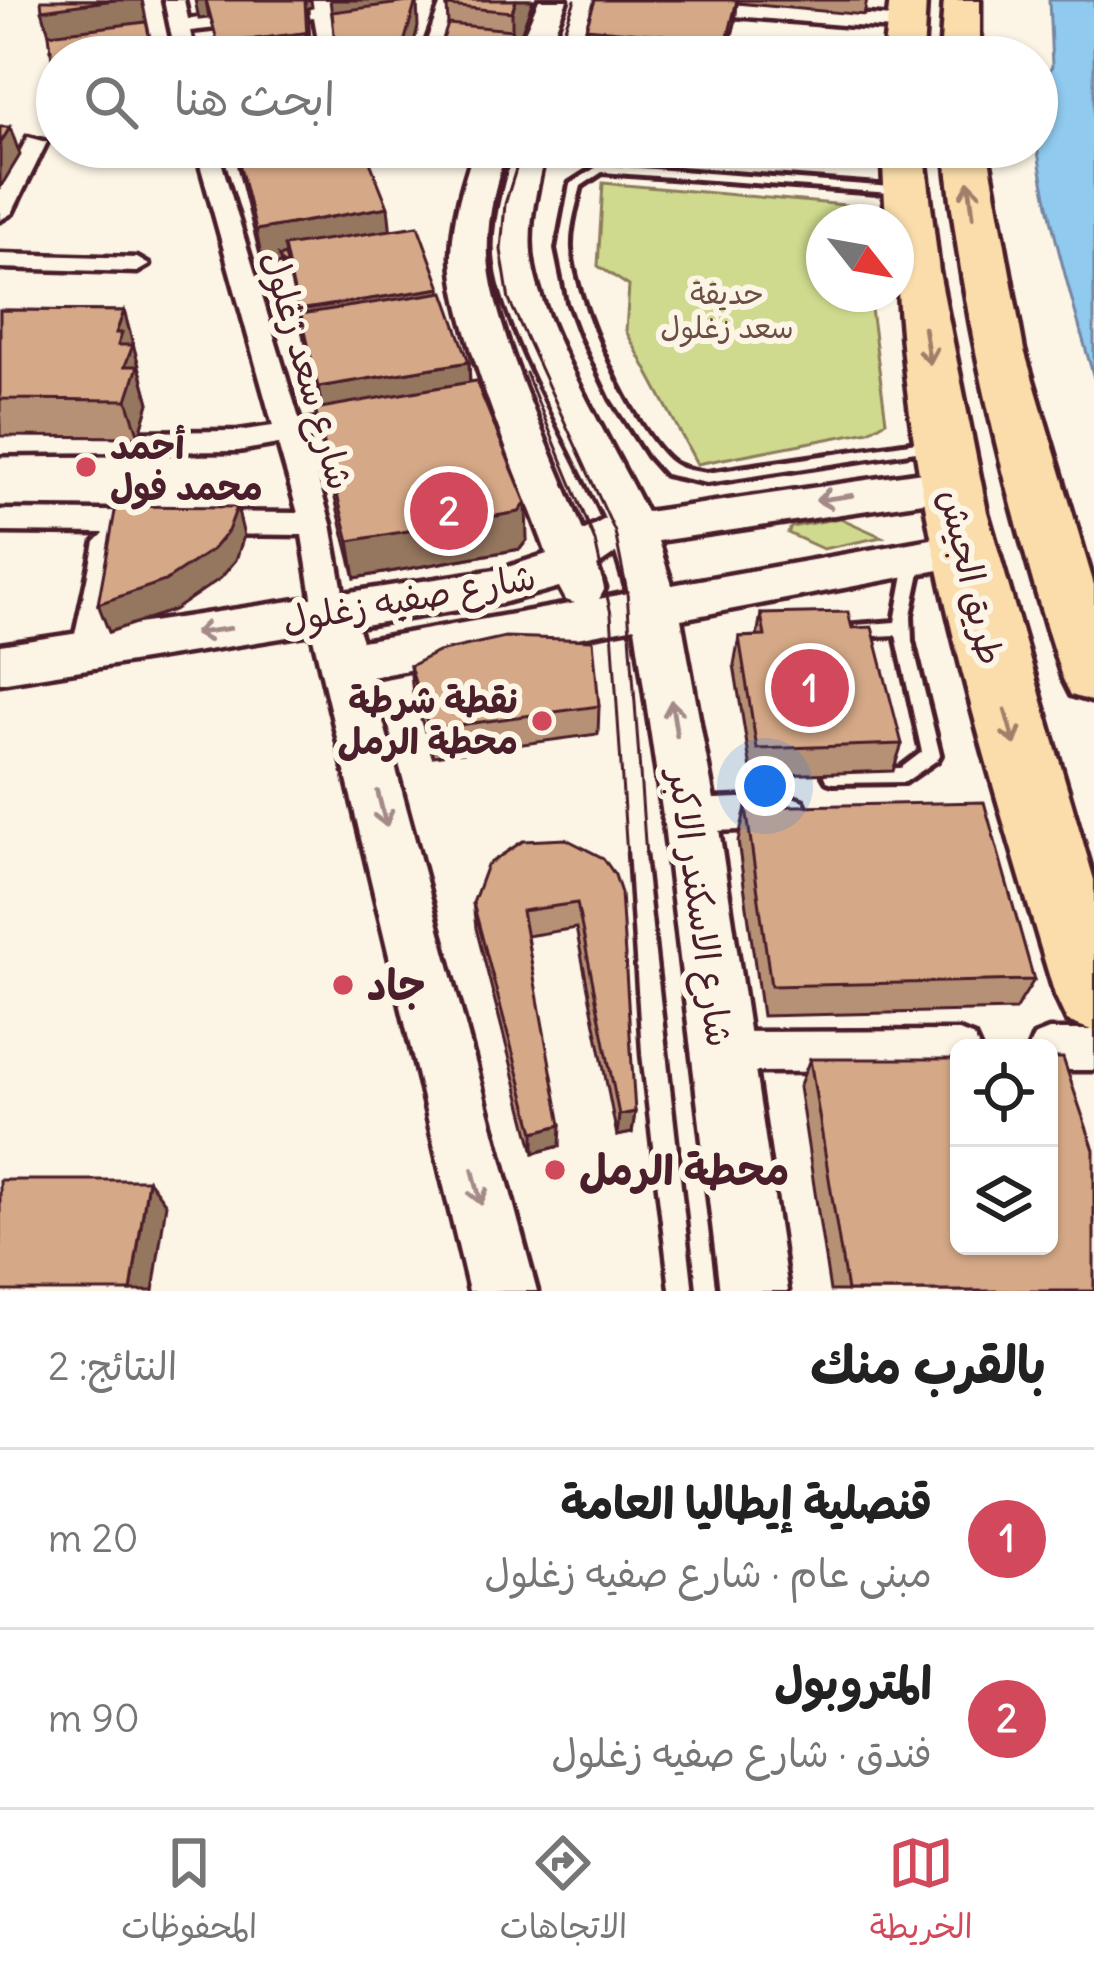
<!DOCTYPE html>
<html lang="ar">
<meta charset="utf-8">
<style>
:root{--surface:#fff;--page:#f2f2f2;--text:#222;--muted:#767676;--line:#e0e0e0;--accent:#d1495b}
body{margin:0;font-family:Delius,"Playpen Sans Arabic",sans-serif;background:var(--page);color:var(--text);direction:rtl}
.controls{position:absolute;right:36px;bottom:36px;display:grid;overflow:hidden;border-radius:18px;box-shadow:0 3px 9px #0004}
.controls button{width:108px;height:108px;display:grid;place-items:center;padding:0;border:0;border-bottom:3px solid var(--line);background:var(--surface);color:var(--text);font:60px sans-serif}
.compass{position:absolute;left:806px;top:204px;width:108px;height:108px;border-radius:50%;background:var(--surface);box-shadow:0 3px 9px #0004;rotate:121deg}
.you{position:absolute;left:765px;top:786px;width:42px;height:42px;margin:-30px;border:9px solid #fff;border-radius:50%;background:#1a73e8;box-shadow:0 0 0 18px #1a73e833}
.badge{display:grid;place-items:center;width:78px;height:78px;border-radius:50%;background:var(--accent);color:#fff;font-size:39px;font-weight:700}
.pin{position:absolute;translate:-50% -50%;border:6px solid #fff;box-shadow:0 3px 12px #0006}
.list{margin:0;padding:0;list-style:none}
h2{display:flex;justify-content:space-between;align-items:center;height:156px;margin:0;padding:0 48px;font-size:51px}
h2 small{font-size:39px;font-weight:400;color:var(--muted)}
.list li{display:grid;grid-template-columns:78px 1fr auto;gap:36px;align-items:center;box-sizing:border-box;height:180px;padding:0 48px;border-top:3px solid var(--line)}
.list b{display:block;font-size:45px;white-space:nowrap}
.list p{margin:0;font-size:39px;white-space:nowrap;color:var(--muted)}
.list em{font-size:39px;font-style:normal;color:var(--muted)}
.icon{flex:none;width:66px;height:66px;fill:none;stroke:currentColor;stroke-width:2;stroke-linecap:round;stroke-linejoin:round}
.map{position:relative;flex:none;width:1094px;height:1291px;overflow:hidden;direction:ltr}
.search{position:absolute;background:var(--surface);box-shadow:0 3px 9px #0004;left:36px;right:36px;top:36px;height:132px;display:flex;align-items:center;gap:30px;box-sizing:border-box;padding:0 42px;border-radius:66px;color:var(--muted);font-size:45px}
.sheet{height:516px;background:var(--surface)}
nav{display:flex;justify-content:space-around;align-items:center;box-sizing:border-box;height:168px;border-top:3px solid var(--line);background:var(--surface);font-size:33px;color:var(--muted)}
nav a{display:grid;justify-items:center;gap:6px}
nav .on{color:var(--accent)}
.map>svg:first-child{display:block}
</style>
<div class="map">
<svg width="1094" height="1291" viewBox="0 0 1094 1291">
<rect width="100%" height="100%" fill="#fcf5e5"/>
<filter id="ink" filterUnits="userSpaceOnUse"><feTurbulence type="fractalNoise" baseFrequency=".00833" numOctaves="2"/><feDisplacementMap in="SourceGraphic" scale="24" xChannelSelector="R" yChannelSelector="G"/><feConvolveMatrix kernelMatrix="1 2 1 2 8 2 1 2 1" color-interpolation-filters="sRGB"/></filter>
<g filter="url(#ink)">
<g fill="#cfda8e" stroke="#8c7c5c" stroke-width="3">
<path d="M603 183 845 205 864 214V222H824V294H869L886 421 869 431 697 464 626 331 629 286 598 266Z"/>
<path d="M840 518 882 537 823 549 788 533 791 527Z"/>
</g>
<path fill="#90caef" stroke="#7486a1" stroke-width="3" d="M1049 0H1094V378C1078 321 1022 139 1037 88 1039 80 1049 75 1052 66Z"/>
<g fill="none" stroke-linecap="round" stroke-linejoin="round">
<g stroke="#4a1f2b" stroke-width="10">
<g id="lane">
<path d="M600 165 905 188 911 191 905 194 602 172 581 186C576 206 569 228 570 249 573 299 632 433 672 463 681 470 696 471 707 473L937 439 942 441 944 444 942 447 707 483 665 474 649 456 612 399 581 334 569 302 558 249 570 184Z"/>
<path d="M915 552 923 558 911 615 912 641 940 755 937 760 905 782 833 783 827 781 824 776 827 771 833 769 901 768 922 752 896 635 856 637 848 631 856 625 895 622 907 558Z"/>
</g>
</g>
<g stroke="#4a1f2b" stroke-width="9">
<g id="street">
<path d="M164 0H184L188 19 312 5 311 0H420L333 14 341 57H321L314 17 190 31 196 57H176Z"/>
<path d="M442 0H462L441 57H421Z"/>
<path d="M603 0H684L904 18 914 24 904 30 613 6Z"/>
<path d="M560 49 589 53 592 57H551Z"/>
<path d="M28 137 47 142 12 213 0 220V190Z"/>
<path d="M86 147H237L219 155 300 422 363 412 377 421 363 430 306 440 331 524 347 615 342 624 331 627 315 615 302 535 116 533 125 542 106 648 101 657H77L72 648 95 542 104 533 0 532V510L298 513 278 444 238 451 0 453V433L238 431 273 426 198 157C167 161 110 165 86 147Z"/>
<path d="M710 147 903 152 914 159 903 166 721 154Z"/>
<path d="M0 254 137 258 149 265 137 272 0 268Z"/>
<path d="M790 796 803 801 808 812 803 823 790 828 690 832 677 827 672 816 677 805 690 800Z"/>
<path d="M1049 1030H1094V1070H1049V1048H1029L1034 1036Z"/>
<path d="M959 1031 974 1037 979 1048H959V1071L720 1072 705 1066 699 1052 705 1038 720 1032Z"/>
</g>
</g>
<g stroke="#4a1f2b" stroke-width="9">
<g id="secondary">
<path d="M539 0H567L544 57H514Z"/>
<path d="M475 147H507C496 184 486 218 488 257 492 328 556 460 583 531L605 519C575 453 505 332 496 265 490 225 505 185 514 147H546C538 186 525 227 533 267 546 336 613 445 646 512L950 468 965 473 971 483 965 493 950 498 658 541 672 585 965 533 981 538 988 549 981 560 965 565 681 619 717 816 788 1291H720L663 816 635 627 371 677 537 1291H469L312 633 0 683V645L502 569 547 554C521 481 452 325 452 255 453 216 463 184 475 147ZM616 553 628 593 599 599 605 588 597 566ZM559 587 566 600 575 603 362 641 357 626 502 603Z"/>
</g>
</g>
<g stroke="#4a1f2b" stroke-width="9">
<g id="highway">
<path d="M890 0H926L923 57H883Z"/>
<path d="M944 0H980V57H940Z"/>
<path d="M882 147H924L939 272 987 512 1094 880V1031L1067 1021 1055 995C981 746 896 481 896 222H886Z"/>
<path d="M945 147H987L1024 350 1094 585V702L1071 695 1062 677C1007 503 963 329 945 147Z"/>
</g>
</g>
<use href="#lane" fill="#fcf5e5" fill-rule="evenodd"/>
<use href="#street" fill="#fcf5e5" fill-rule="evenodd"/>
<use href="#secondary" fill="#fcf5e5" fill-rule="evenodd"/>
<use href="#highway" fill="#faddab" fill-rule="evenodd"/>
<g stroke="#4a1f2b" stroke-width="3">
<path d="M554 57 575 0"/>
<path d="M523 147 505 204 501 250 509 300 615 532 627 592 646 856"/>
<path d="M526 373 595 541 611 614 627 856"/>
</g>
<g stroke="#4a1f2b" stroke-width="4.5">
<path d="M627 853 640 1056 668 1291"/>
<path d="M646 853 695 1291"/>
</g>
</g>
<g fill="#b79174" stroke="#4a1f2b" stroke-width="3">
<path d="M449 0H533L513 57 448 25 447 6Z"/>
<path d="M595 0H867L864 15 737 3 735 23 729 48 827 57H581L586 44V28Z"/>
<path d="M233 147H364L390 230 441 292 469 362 470 382 527 540 520 549 355 578 322 447 315 409 321 408 289 274 285 275 281 264 263 267Z"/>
<path d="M0 310 124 311 149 403 139 437 0 436Z"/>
<path d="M761 614 852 628 902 744 893 771 752 776 734 665 739 637 757 636Z"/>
<path d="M410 666 599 706 598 734 433 756 413 694Z"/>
<path d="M746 807 1034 980 1015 1010 762 1016 738 841Z"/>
<path d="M566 839 635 1112 632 1133 617 1136 576 928 527 936 560 1146 534 1153 476 928 473 903Z"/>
<path d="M810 1059 1094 1291H830L799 1087Z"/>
</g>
<g fill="#95765e" stroke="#4a1f2b" stroke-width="3">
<path d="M62 0H142L154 57 57 61 42 10Z"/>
<path d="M195 0H206L209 18 199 19Z"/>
<path d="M206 0H311L312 7 308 8 311 57Z"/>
<path d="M330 0H417L418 27 410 57H400L335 39Z"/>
<path d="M516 0H533L513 57H502L512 30V12Z"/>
<path d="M737 0 735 23 725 57 727 41Z"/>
<path d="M10 127 20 155 0 188V144Z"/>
<path d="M388 207 392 244 287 263 279 257 281 264 263 267 256 230Z"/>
<path d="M441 288 443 317 301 314 305 339H304L298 310Z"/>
<path d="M124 311 149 403 139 437 127 400 116 333Z"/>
<path d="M469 362 470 391 323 416 318 387Z"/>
<path d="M526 503 527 540 520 549 355 578 349 541Z"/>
<path d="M237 507 244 536 236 560 221 578 174 610 109 632 98 604Z"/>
<path d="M635 1112 632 1133 617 1136 619 1115Z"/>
<path d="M561 1125 560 1146 534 1153V1132Z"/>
<path d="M148 1180 166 1204 153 1291H131Z"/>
</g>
<g fill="#d5a987" stroke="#4a1f2b" stroke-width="3">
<path d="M41 0H115L42 10Z"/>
<path d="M206 0H305L307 38 305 33 218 44Z"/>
<path d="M449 0H516L512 12 447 6Z"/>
<path d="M595 0H737L727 41 586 28Z"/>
<path d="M416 1 400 57H336L332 12Z"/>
<path d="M146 22 154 57H57V100L49 34Z"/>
<path d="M448 24 512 30 502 57H437Z"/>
<path d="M305 33 315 57H218L215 44Z"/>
<path d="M586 41 714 53 713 57H581Z"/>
<path d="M725 48 827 57H723Z"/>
<path d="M0 127H10L0 144Z"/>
<path d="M235 147H364L388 207 256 230Z"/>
<path d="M418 226 441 288 298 310 284 246Z"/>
<path d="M285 255 287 264 283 265 279 257Z"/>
<path d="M444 292 469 362 318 387 301 314Z"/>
<path d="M0 310 124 311 116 333H122L118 345H133L125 366H138L127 400 0 399Z"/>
<path d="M476 381 526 503 519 512 349 541 315 409Z"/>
<path d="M116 506 237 507 228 531 213 549 165 581 98 604Z"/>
<path d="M848 612 852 628 872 627 902 744 757 749 739 637 765 636 761 614Z"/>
<path d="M505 637 593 640 599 706 429 729 410 666 438 652Z"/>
<path d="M984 802 1034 980 771 986 746 807Z"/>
<path d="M566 839 603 858 615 875 621 893 635 1112 619 1115 577 903 522 911 561 1125 534 1132 473 903 487 865 523 841Z"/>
<path d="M1049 1058H1063L1094 1150V1291H847L810 1059H959V1246H1049Z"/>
<path d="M0 1180H148L131 1291H0Z"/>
</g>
<defs><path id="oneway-shaft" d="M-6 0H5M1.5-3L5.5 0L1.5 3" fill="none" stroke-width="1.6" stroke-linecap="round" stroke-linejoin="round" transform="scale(3)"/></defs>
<g stroke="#a27e6b">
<use href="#oneway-shaft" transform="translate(971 199) rotate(-97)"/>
<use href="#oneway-shaft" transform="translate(927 346) rotate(81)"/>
<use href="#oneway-shaft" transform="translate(1010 727) rotate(74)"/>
</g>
<g stroke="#a38a88">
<use href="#oneway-shaft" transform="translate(834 498) rotate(172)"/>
<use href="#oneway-shaft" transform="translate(212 631) rotate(172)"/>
<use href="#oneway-shaft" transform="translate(674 718) rotate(-99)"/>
<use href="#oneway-shaft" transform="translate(382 809) rotate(76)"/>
<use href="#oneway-shaft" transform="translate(477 1187) rotate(76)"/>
</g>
</g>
<g fill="#d1495b" stroke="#fcf5e5" stroke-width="4.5">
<circle cx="86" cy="467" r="12"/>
<circle cx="542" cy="721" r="12"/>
<circle cx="343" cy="985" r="12"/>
<circle cx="555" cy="1170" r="12"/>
</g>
<g text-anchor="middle" stroke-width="12" stroke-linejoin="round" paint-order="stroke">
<g font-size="30" fill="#6b4e44" stroke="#fcf5e5">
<text x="727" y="304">حديقة<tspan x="727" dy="34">سعد زغلول</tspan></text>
</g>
<g font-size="36" fill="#4a1f2b" stroke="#fcf5e5">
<text transform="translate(308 370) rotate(74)" y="13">شارع سعد زغلول</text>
<text transform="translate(972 577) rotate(77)" y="13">طريق الجيش</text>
<text transform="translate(409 598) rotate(-10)" y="13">شارع صفيه زغلول</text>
<text transform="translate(701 908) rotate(82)" y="13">شارع الاسكندر الاكبر</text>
</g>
<g font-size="36" font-weight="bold" fill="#4a1f2b" stroke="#fcf5e5" text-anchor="start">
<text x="110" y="459">أحمد<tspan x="110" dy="41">محمد فول</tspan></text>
<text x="518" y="713" text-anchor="end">نقطة شرطة<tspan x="518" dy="41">محطة الرمل</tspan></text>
</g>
<g font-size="42" font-weight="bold" fill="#4a1f2b" stroke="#fcf5e5" text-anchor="start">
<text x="367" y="1000">جاد</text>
<text x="579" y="1185">محطة الرمل</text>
</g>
</g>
</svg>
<div class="controls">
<button><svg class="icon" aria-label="locate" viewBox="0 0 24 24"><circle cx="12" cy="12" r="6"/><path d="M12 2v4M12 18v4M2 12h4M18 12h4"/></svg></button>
<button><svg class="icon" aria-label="layers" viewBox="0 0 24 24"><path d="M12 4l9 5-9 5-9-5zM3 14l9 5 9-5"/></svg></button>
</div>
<svg class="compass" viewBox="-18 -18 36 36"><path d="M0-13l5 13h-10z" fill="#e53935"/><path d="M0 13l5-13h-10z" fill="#767676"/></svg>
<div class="you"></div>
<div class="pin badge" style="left:810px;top:688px">1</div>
<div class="pin badge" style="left:449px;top:511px">2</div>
<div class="search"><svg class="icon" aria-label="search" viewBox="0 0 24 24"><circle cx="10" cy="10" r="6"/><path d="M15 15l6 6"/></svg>ابحث هنا</div>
</div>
<section class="sheet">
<h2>بالقرب منك<small>النتائج: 2</small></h2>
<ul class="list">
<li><span class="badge">1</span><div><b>قنصلية إيطاليا العامة</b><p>مبنى عام · شارع صفيه زغلول</p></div><em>20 m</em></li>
<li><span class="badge">2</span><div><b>المتروبول</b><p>فندق · شارع صفيه زغلول</p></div><em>90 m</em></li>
</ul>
</section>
<nav>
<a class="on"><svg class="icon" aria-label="map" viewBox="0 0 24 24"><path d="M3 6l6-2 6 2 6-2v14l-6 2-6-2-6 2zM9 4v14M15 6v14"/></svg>الخريطة</a>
<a><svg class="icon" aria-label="directions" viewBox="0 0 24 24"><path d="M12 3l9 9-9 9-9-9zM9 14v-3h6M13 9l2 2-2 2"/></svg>الاتجاهات</a>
<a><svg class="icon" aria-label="saved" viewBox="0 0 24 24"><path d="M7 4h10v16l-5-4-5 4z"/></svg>المحفوظات</a>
</nav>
